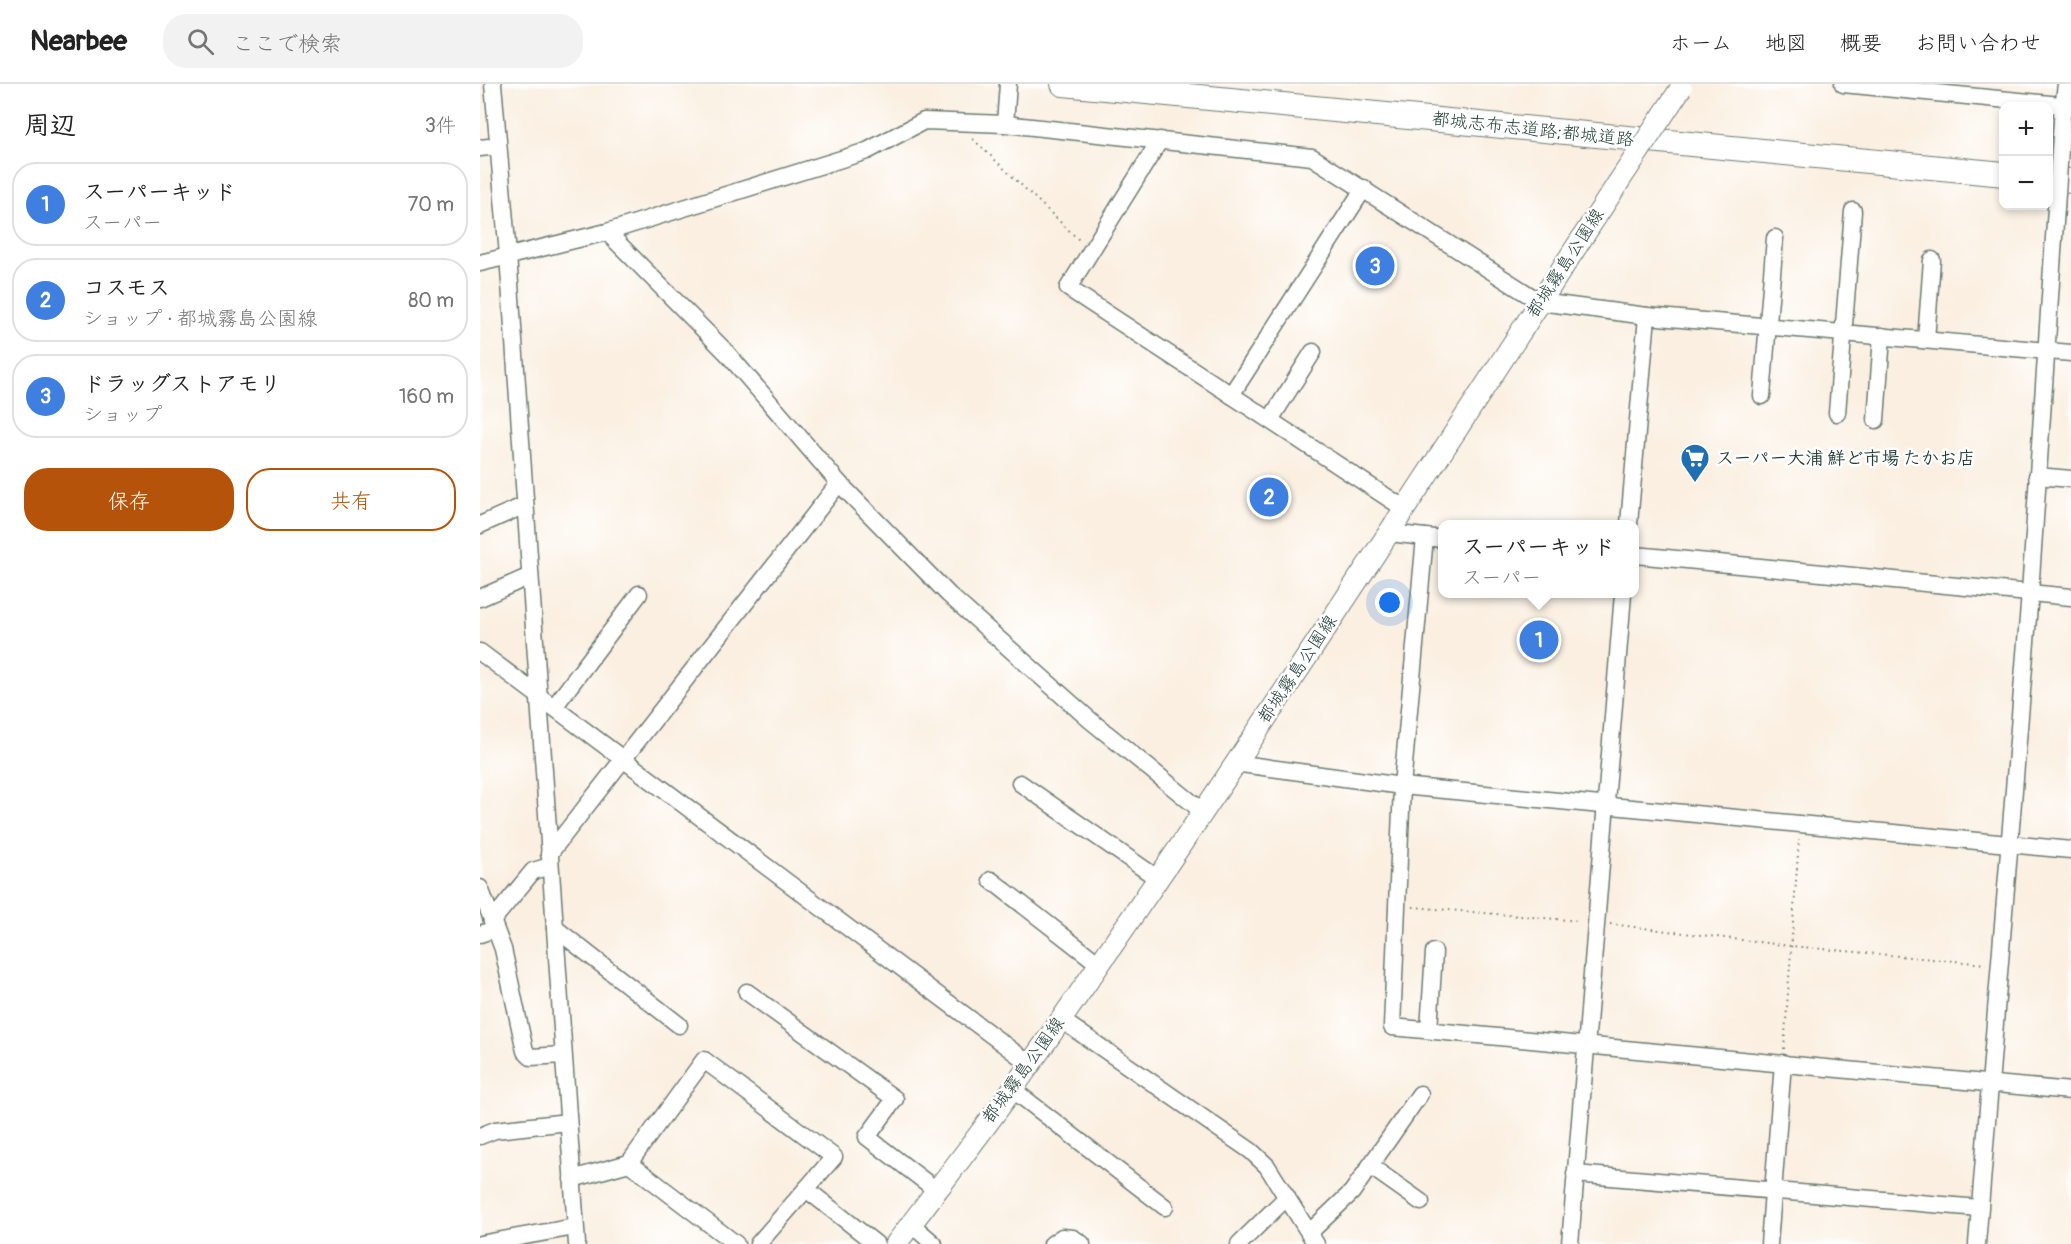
<!DOCTYPE html>
<html lang="ja">
<meta charset="utf-8">
<style>
:root{--surface:#fff;--page:#f2f2f2;--text:#222;--muted:#767676;--line:#e0e0e0;--accent:#b45309}
body{margin:0;font-family:Pangolin,"Klee One",sans-serif;background:var(--page);color:var(--text)}
.controls{position:absolute;right:18px;top:18px;display:grid;overflow:hidden;border-radius:12px;box-shadow:0 3px 9px #0003}
.controls button{width:54px;height:54px;display:grid;place-items:center;padding:0;border:0;border-bottom:2px solid var(--line);background:var(--surface);color:var(--text);font:30px sans-serif}
.you{position:absolute;left:910px;top:519px;width:21px;height:21px;margin:-15px;border:4px solid #fff;border-radius:50%;background:#1a73e8;box-shadow:0 0 0 9px #1a73e833}
.badge{display:grid;place-items:center;width:39px;height:39px;border-radius:50%;background:var(--accent);color:#fff;font-size:20px;font-weight:700}
.pin{position:absolute;translate:-50% -50%;border:3px solid #fff;box-shadow:0 2px 6px #0006}
.popup{position:absolute;left:958px;top:436px;width:201px;height:78px;box-sizing:border-box;display:grid;place-content:center;border-radius:12px;background:var(--surface);filter:drop-shadow(0 2px 4px #0005);font-size:20px;white-space:nowrap;color:var(--muted)}
.popup b{font-size:22px;color:var(--text)}
.popup::after{content:'';position:absolute;left:50%;top:100%;margin-left:-12px;border:12px solid transparent;border-top-color:var(--surface)}
.list{margin:0;padding:0;list-style:none}
h2{display:flex;justify-content:space-between;align-items:center;height:78px;margin:0;padding:0 24px;font-size:26px}
h2 small{font-size:20px;font-weight:400;color:var(--muted)}
.list li{display:grid;grid-template-columns:39px 1fr auto;gap:18px;align-items:center;box-sizing:border-box;height:84px;margin:0 12px 12px;padding:0 12px;border:2px solid var(--line);border-radius:24px}
.list b{display:block;font-size:22px;white-space:nowrap}
.list p{margin:0;font-size:20px;white-space:nowrap;color:var(--muted)}
.list em{font-size:20px;font-style:normal;color:var(--muted)}
.actions{display:flex;gap:12px;padding:18px 24px}
.actions a{flex:1;padding:14px 0;border:2px solid var(--accent);border-radius:24px;text-align:center;font-size:21px;color:var(--accent)}
.actions .main{background:var(--accent);color:#fff}
.icon{flex:none;width:33px;height:33px;fill:none;stroke:currentColor;stroke-width:2;stroke-linecap:round;stroke-linejoin:round}
.map{position:relative;flex:none;width:1591px;height:1160px;overflow:hidden}
header{display:flex;align-items:center;gap:36px;box-sizing:border-box;height:84px;padding:0 30px;background:var(--surface);border-bottom:2px solid var(--line)}
header strong{font-size:28px}
nav{display:flex;gap:33px;margin-inline-start:auto;font-size:21px}
.search{width:420px;height:54px;background:var(--page);display:flex;align-items:center;gap:15px;box-sizing:border-box;padding:0 21px;border-radius:24px;color:var(--muted);font-size:22px}
main{display:flex}
aside{flex:1;background:var(--surface)}
.map>svg:first-child{display:block}
</style>
<header>
<strong>Nearbee</strong>
<div class="search"><svg class="icon" aria-label="search" viewBox="0 0 24 24"><circle cx="10" cy="10" r="6"/><path d="M15 15l6 6"/></svg>ここで検索</div>
<nav><a>ホーム</a><a>地図</a><a>概要</a><a>お問い合わせ</a></nav>
</header>
<main>
<aside>
<h2>周辺<small>3件</small></h2>
<ul class="list">
<li><span class="badge" style="background:#3f7fe0">1</span><div><b>スーパーキッド</b><p>スーパー</p></div><em>70 m</em></li>
<li><span class="badge" style="background:#3f7fe0">2</span><div><b>コスモス</b><p>ショップ · 都城霧島公園線</p></div><em>80 m</em></li>
<li><span class="badge" style="background:#3f7fe0">3</span><div><b>ドラッグストアモリ</b><p>ショップ</p></div><em>160 m</em></li>
</ul>
<div class="actions"><a class="main">保存</a><a>共有</a></div>
</aside>
<div class="map">
<svg width="1591" height="1160" viewBox="0 0 1591 1160">
<rect width="100%" height="100%" fill="#fff"/>
<filter id="ink" filterUnits="userSpaceOnUse"><feTurbulence type="fractalNoise" baseFrequency=".0167" numOctaves="2"/><feDisplacementMap in="SourceGraphic" scale="12" xChannelSelector="R" yChannelSelector="G"/><feConvolveMatrix kernelMatrix="1 2 1 2 8 2 1 2 1" color-interpolation-filters="sRGB"/></filter>
<filter id="wash" filterUnits="userSpaceOnUse"><feTurbulence type="fractalNoise" baseFrequency=".008" numOctaves="4" result="noise"/><feDisplacementMap in="SourceGraphic" scale="24" xChannelSelector="R" yChannelSelector="G"/><feGaussianBlur stdDeviation="1.35" result="paint"/><feColorMatrix in="noise" values="0 0 0 0 0 0 0 0 0 0 0 0 0 0 0 0 0 1.4 0 .05"/><feComposite in="paint" operator="in"/></filter>
<g filter="url(#wash)">
<rect width="100%" height="100%" fill="#faefe0"/>
</g>
<g filter="url(#ink)">
<g fill="none" stroke-linecap="round" stroke-linejoin="round">
<g stroke="#6c7b70" stroke-width="19">
<g id="minor">
<path d="M13 0 28 171 97 1160"/>
<path d="M1363 0 1591 22"/>
<path d="M1582 32 1586 0"/>
<path d="M525 40 832 73 1060 218 1167 232 1591 269"/>
<path d="M680 56 588 204 925 425"/>
<path d="M0 64 18 62"/>
<path d="M127 148 246 268 359 399 469 511 610 636 722 727"/>
<path d="M0 179 127 148 387 67 444 37 525 40 528 0"/>
<path d="M1446 256 1452 176"/>
<path d="M751 311 884 104"/>
<path d="M1282 312 1295 154"/>
<path d="M1357 329 1373 127"/>
<path d="M790 336 833 268"/>
<path d="M1396 336 1402 252"/>
<path d="M1557 392 1591 395"/>
<path d="M1149 440 1167 232"/>
<path d="M0 441 45 421"/>
<path d="M909 449 945 453"/>
<path d="M963 455 945 453 922 702 912 943 1591 1007"/>
<path d="M1155 471 1591 513"/>
<path d="M0 514 50 492"/>
<path d="M0 568 550 980"/>
<path d="M74 623 159 510"/>
<path d="M754 679 922 702 1591 766"/>
<path d="M540 699 677 794"/>
<path d="M69 770 359 399"/>
<path d="M511 796 619 880"/>
<path d="M0 804 23 865 45 967 51 973 83 971"/>
<path d="M12 837 53 787 70 782"/>
<path d="M75 844 199 941"/>
<path d="M0 850 15 845"/>
<path d="M267 908 415 1015 387 1053 456 1106"/>
<path d="M580 935 771 1067 787 1082 836 1160"/>
<path d="M949 946 954 868"/>
<path d="M532 1005 685 1123"/>
<path d="M0 1052 15 1046 88 1038"/>
<path d="M149 1079 256 1160"/>
<path d="M890 1082 941 1118"/>
<path d="M1095 1090 1499 1124"/>
<path d="M92 1095 149 1079 224 976 354 1073 278 1160"/>
<path d="M326 1105 396 1160"/>
<path d="M431 1140 454 1160"/>
<path d="M830 1148 872 1108 940 1010"/>
<path d="M0 1160 95 1143"/>
<path d="M572 1160 582 1153 593 1154 602 1160"/>
<path d="M759 1160 807 1113"/>
<path d="M1090 1160 1143 510"/>
<path d="M1289 1160 1303 979"/>
<path d="M1497 1160 1550 509 1576 124"/>
</g>
</g>
<g stroke="#6c7b70" stroke-width="23">
<path id="major" d="M416 1160C461 1100 508 1041 551 979 753 690 945 394 1138 99"/>
</g>
<g stroke="#6c7b70" stroke-width="26">
<g id="highway">
<path d="M583 0 1524 90"/>
<path d="M1568 95 1591 97"/>
</g>
</g>
<g stroke="#6c7b70" stroke-width="2" stroke-dasharray="1.5 4.5" stroke-linecap="butt">
<path d="M493 55 599 156"/>
<path d="M933 823 1100 837"/>
<path d="M1130 840 1311 862 1506 880"/>
<path d="M1304 965 1319 755"/>
</g>
<use href="#minor" stroke="#fff" stroke-width="16"/>
<use href="#major" stroke="#fff" stroke-width="21"/>
<use href="#highway" stroke="#fff" stroke-width="24"/>
<g stroke="#6c7b70" stroke-width="19" stroke-linecap="butt">
<path id="minor-bridge" d="M1576 124 1582 36"/>
</g>
<g stroke="#6c7b70" stroke-width="23" stroke-linecap="butt">
<path id="major-bridge" d="M1138 99 1201 4"/>
</g>
<use href="#minor-bridge" stroke="#fff" stroke-width="16"/>
<use href="#major-bridge" stroke="#fff" stroke-width="21"/>
</g>
</g>
<defs>
<g id="supermarket-pin" transform="scale(1.5)"><path d="M0 17L-7.5 6A9.5 9.5 0 1 1 7.5 6Z" fill="#1f6fb2" stroke="#fff"/><path d="M-6-5.5h2.5l.6 2H6L4.5 2H-2.5L-4.4-4H-6ZM-1.5 3.2a1.3 1.3 0 1 0 .1 0ZM3 3.2a1.3 1.3 0 1 0 .1 0Z" fill="#fff"/></g>
</defs>
<g fill-rule="evenodd">
<use href="#supermarket-pin" x="1215" y="374"/>
</g>
<g text-anchor="middle" stroke-width="5" stroke-linejoin="round" paint-order="stroke">
<g font-size="18" fill="#1f3d34" stroke="#fff">
<text transform="translate(1053 45) rotate(6)" y="6">都城志布志道路;都城道路</text>
<text transform="translate(1085 179) rotate(-57)" y="6">都城霧島公園線</text>
<text transform="translate(817 585) rotate(-56)" y="6">都城霧島公園線</text>
<text transform="translate(543 986) rotate(-54)" y="6">都城霧島公園線</text>
</g>
<g font-size="18" font-weight="bold" fill="#1f3d34" stroke="#fff" text-anchor="start">
<text x="1236" y="380">スーパー大浦 鮮ど市場 たかお店</text>
</g>
</g>
</svg>
<div class="controls">
<button>+</button>
<button>−</button>
</div>
<div class="you"></div>
<div class="pin badge" style="left:1059px;top:556px;background:#3f7fe0">1</div>
<div class="popup"><b>スーパーキッド</b>スーパー</div>
<div class="pin badge" style="left:789px;top:413px;background:#3f7fe0">2</div>
<div class="pin badge" style="left:895px;top:182px;background:#3f7fe0">3</div>
</div>
</main>
